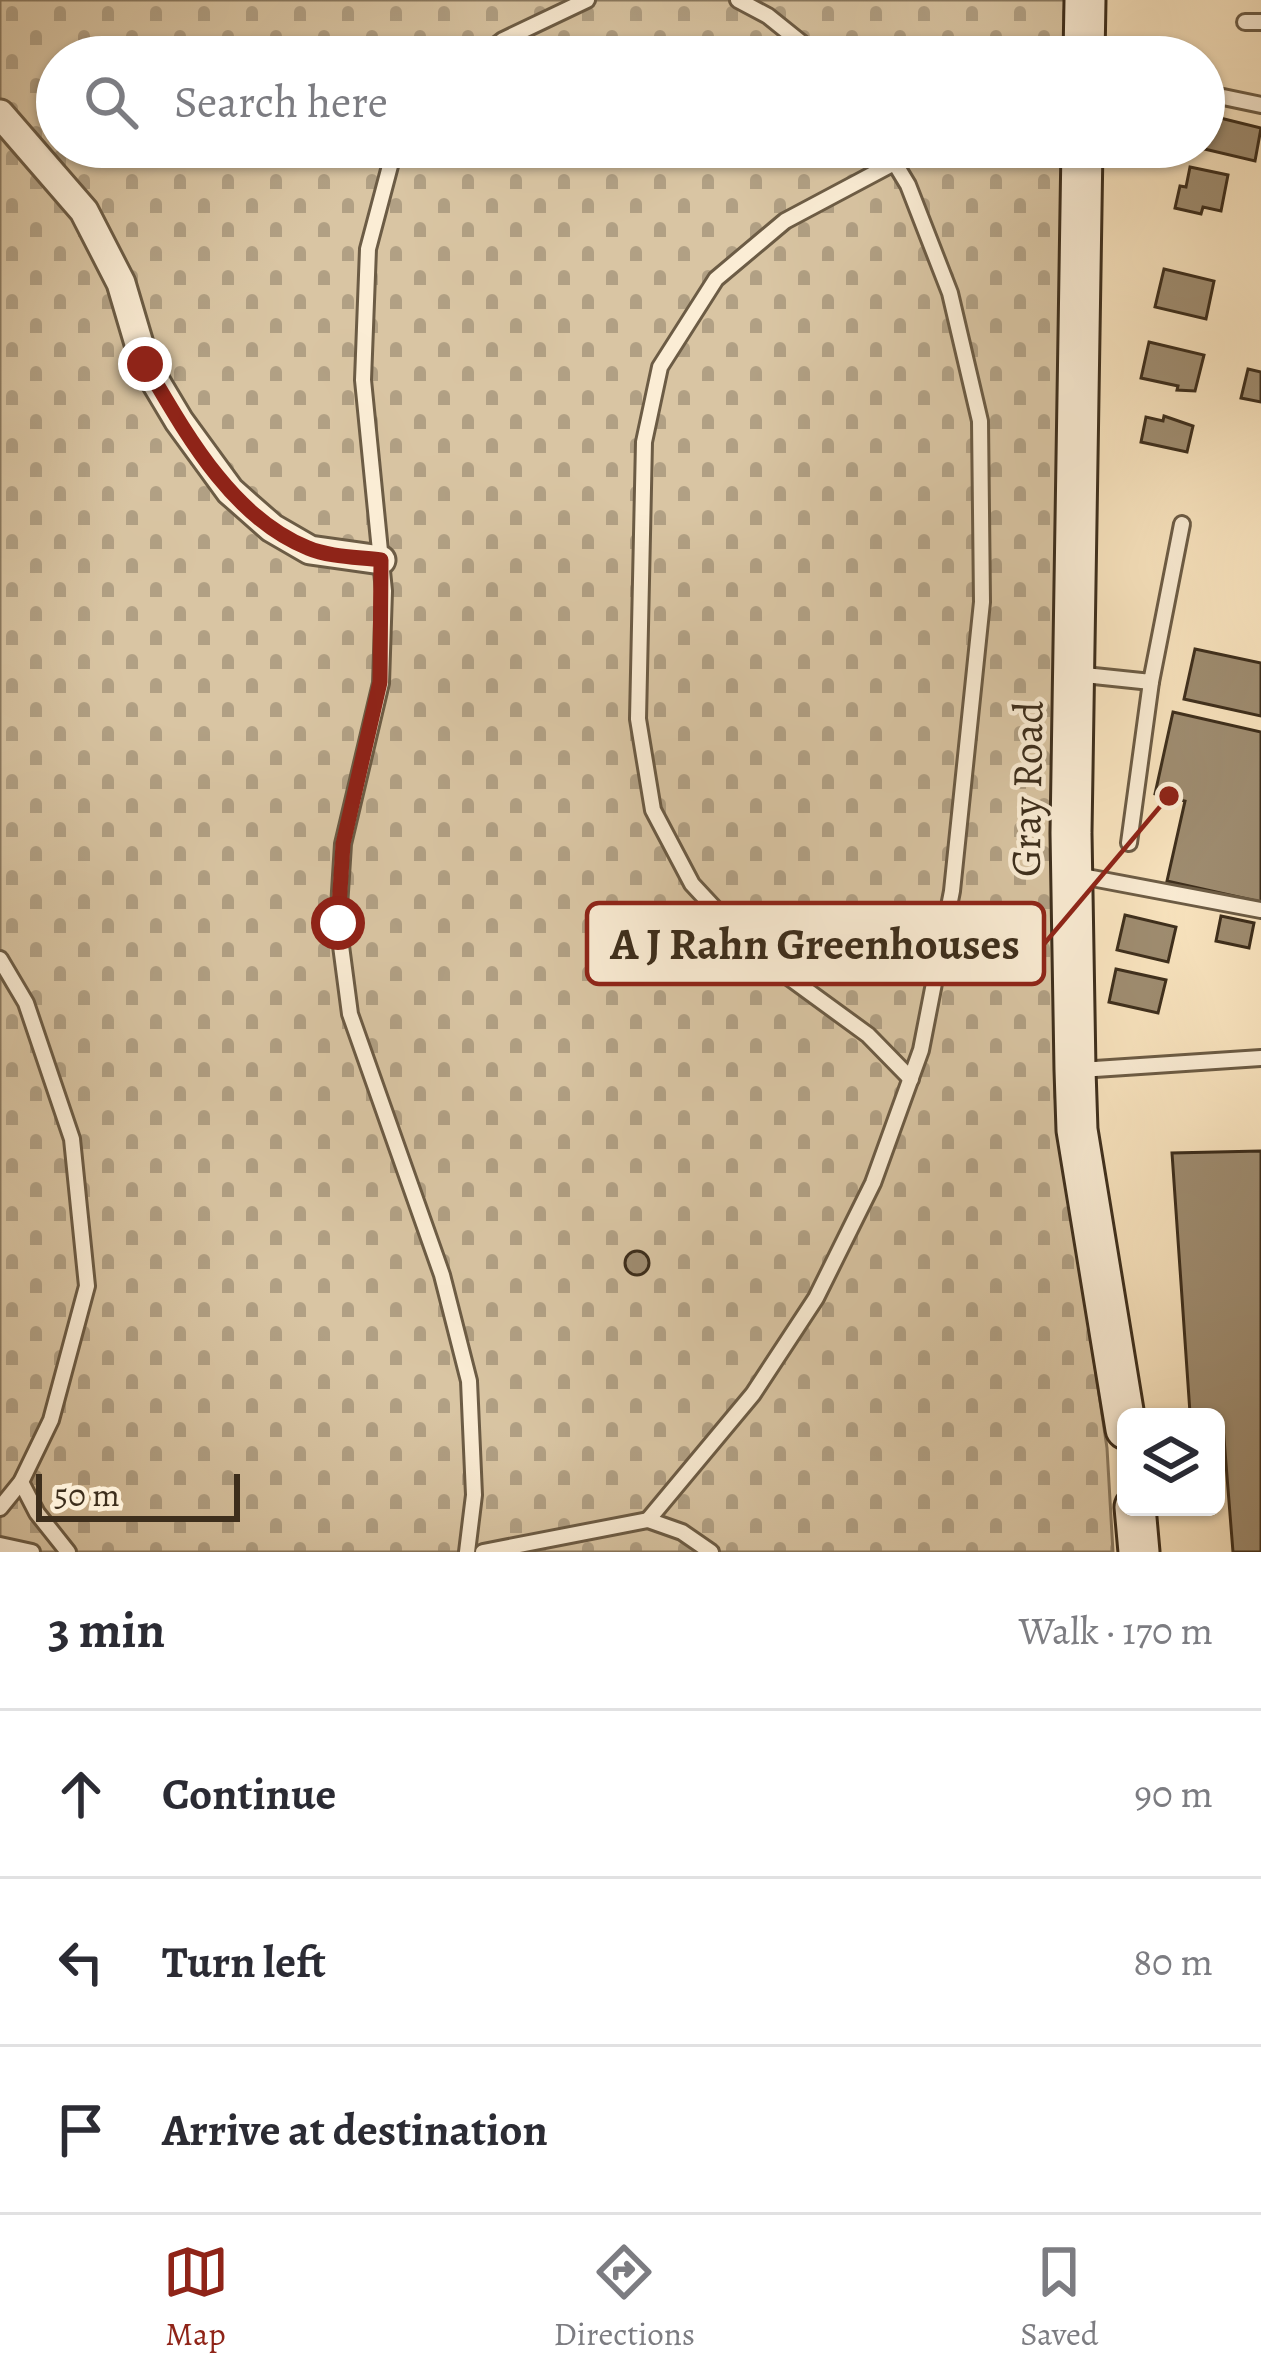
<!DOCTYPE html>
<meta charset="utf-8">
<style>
:root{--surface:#fff;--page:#f7f7f7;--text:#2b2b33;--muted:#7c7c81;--line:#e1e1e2;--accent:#8f2418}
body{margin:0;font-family:Alegreya,serif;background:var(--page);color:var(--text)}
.controls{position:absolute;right:36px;bottom:36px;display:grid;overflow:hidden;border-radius:18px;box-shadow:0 3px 9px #0004}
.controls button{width:108px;height:108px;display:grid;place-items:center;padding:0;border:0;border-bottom:3px solid var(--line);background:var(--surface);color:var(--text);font:60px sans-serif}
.scale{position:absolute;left:36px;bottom:30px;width:204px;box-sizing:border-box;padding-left:12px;border:6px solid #3d2e1c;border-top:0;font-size:33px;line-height:42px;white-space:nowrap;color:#3d2e1c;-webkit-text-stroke:9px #fbedd5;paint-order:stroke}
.stop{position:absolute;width:36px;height:36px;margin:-27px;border:9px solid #8f2418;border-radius:50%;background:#fff}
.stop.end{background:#8f2418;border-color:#fff;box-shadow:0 3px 12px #0008}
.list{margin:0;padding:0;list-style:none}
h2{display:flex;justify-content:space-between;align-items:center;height:156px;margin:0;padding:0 48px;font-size:51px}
h2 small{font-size:39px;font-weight:400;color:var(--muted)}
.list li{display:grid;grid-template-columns:78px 1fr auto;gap:36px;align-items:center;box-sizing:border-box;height:168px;padding:0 48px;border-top:3px solid var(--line)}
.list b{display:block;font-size:45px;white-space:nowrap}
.list em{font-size:39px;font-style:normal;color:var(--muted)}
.icon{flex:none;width:66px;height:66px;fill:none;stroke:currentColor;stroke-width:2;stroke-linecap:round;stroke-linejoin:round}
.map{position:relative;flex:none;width:1261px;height:1552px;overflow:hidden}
.search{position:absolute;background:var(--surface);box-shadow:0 3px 9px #0004;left:36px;right:36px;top:36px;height:132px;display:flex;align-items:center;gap:30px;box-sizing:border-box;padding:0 42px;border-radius:66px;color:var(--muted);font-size:45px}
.sheet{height:660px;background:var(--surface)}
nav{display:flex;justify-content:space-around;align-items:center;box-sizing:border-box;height:168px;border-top:3px solid var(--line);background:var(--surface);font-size:33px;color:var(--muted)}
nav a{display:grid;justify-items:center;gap:6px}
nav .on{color:var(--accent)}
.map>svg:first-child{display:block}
</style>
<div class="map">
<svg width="1261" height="1552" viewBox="0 0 1261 1552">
<defs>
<pattern id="cemetery-stones" width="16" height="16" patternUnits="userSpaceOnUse" patternTransform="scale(3)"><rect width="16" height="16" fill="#d9c5a3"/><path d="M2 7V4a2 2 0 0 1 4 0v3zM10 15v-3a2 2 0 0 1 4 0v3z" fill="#b1a084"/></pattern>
</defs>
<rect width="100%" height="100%" fill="#f9e4bf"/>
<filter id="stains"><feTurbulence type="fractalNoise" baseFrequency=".00167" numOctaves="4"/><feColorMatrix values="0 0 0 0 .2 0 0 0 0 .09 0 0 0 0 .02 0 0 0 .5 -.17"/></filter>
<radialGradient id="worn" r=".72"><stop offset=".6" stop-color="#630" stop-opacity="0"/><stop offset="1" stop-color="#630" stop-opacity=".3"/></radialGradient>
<path fill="url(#cemetery-stones)" stroke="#8b7a60" stroke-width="3" d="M0 0H1065L1064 57H57V147H1064L1055 1097 1107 1448 1113 1552H0Z"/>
<g fill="#9f8d71" stroke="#3d2e1c" stroke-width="3">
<path d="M1204 114 1261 128 1255 161 1196 147H1204Z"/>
<path d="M1190 167 1228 175 1221 211 1203 207 1201 214 1175 208 1180 186 1186 187Z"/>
<path d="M1164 269 1214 281 1206 319 1155 307Z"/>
<path d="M1149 342 1204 355 1195 391 1177 390 1178 386 1141 378Z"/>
<path d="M1248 369 1261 372V402L1241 398Z"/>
<path d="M1164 416 1193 426 1187 452 1141 442 1146 417 1163 421Z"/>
<path d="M1195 649 1261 663V716L1184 699Z"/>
<path d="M1173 712 1261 732V902L1167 881 1185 801 1155 794Z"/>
<path d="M1125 915 1176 927 1168 962 1117 950Z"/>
<path d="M1221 916 1254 923 1249 948 1216 941Z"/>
<path d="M1116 969 1166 980 1158 1013 1109 1002Z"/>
<path d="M1261 1151V1552H1233L1223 1426 1216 1423V1417L1190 1413 1172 1153Z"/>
<circle cx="637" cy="1263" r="12"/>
</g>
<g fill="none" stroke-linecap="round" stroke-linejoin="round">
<g stroke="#6c5c45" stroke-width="20">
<g id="lane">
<path d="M738 0 768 16 819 57"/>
<path d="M1245 22H1261"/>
<path d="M481 57 503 40 587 0"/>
<path d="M1204 93 1261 105"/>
<path d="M395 147 368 249 363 380 384 591 381 683 343 844 338 923 350 1014 442 1275 469 1381 474 1495 467 1552"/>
<path d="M894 163 785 221 716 279 660 367 644 442 638 719 653 810 692 884 757 954 868 1035 911 1079"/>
<path d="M1075 674 1151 682 1182 524"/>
<path d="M1129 843 1151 682"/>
<path d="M1076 875 1261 910"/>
<path d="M0 959 26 1003 72 1139 87 1286 51 1420 21 1482 0 1508"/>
<path d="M1080 1070 1261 1058"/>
<path d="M21 1482 37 1513 68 1552"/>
<path d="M648 1520 753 1394 816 1298 873 1183 921 1050 952 891 982 602 980 421 950 293 908 185 885 147"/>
<path d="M0 1545 32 1552"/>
<path d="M483 1552 648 1520 682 1532 711 1552"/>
</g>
</g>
<g stroke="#6c5c45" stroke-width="33">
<path id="street" d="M0 114 84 211 121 283 145 364 179 421 230 491 272 528 310 550 381 560"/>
</g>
<g stroke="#3d2e1c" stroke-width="45">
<g id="secondary">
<path d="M1084 57 1085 0"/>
<path d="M1082 147 1071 833 1075 1070 1077 1130 1126 1429"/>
<path d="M1135 1507 1139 1552"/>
</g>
</g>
<use href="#lane" stroke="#fbedd5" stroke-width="14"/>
<use href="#street" stroke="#fbedd5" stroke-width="27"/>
<use href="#secondary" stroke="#fbedd5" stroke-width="39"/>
</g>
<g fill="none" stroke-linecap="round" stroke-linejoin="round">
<path stroke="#8f2418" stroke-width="15" d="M145 364C185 432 231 517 308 548 329 557 358 557 381 560L380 682 343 844 338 923"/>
</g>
<g text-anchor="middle" stroke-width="9" stroke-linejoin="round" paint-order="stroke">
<g font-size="42" fill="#3d2e1c" stroke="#fbedd5">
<text transform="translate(1026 789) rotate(-89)" y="15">Gray Road</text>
</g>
</g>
<path fill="none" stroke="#8f2418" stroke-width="4.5" d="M1169 796L1044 944"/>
<circle fill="#8f2418" stroke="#fbedd5" stroke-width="4.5" cx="1169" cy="796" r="12"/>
<rect fill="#fbedd5" stroke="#8f2418" stroke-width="4.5" x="587" y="903" width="457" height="81" rx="12"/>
<g font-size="45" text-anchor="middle" font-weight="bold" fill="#3d2e1c">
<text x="815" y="959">A J Rahn Greenhouses</text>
</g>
<rect width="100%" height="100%" filter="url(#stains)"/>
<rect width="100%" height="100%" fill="url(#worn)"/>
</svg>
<div class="controls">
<button><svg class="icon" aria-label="layers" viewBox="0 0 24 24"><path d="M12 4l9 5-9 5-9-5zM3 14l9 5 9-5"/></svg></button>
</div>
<div class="scale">50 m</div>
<div class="stop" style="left:338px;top:923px"></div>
<div class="stop end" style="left:145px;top:364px"></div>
<div class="search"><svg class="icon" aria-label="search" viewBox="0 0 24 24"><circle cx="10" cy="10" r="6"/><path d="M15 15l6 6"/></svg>Search here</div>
</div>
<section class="sheet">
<h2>3 min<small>Walk · 170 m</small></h2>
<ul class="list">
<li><svg class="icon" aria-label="ahead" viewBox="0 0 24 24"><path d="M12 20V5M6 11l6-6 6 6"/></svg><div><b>Continue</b></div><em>90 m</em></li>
<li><svg class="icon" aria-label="left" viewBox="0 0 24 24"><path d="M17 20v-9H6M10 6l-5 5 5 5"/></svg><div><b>Turn left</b></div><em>80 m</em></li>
<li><svg class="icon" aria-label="arrive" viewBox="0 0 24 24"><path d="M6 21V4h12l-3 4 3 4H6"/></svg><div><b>Arrive at destination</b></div></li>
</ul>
</section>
<nav>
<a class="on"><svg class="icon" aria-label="map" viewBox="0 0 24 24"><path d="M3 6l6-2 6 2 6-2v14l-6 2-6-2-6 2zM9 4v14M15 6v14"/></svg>Map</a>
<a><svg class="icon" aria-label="directions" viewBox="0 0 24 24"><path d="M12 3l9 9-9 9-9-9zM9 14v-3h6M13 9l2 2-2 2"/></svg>Directions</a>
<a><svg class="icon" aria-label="saved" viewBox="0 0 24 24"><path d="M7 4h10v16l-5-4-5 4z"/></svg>Saved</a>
</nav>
